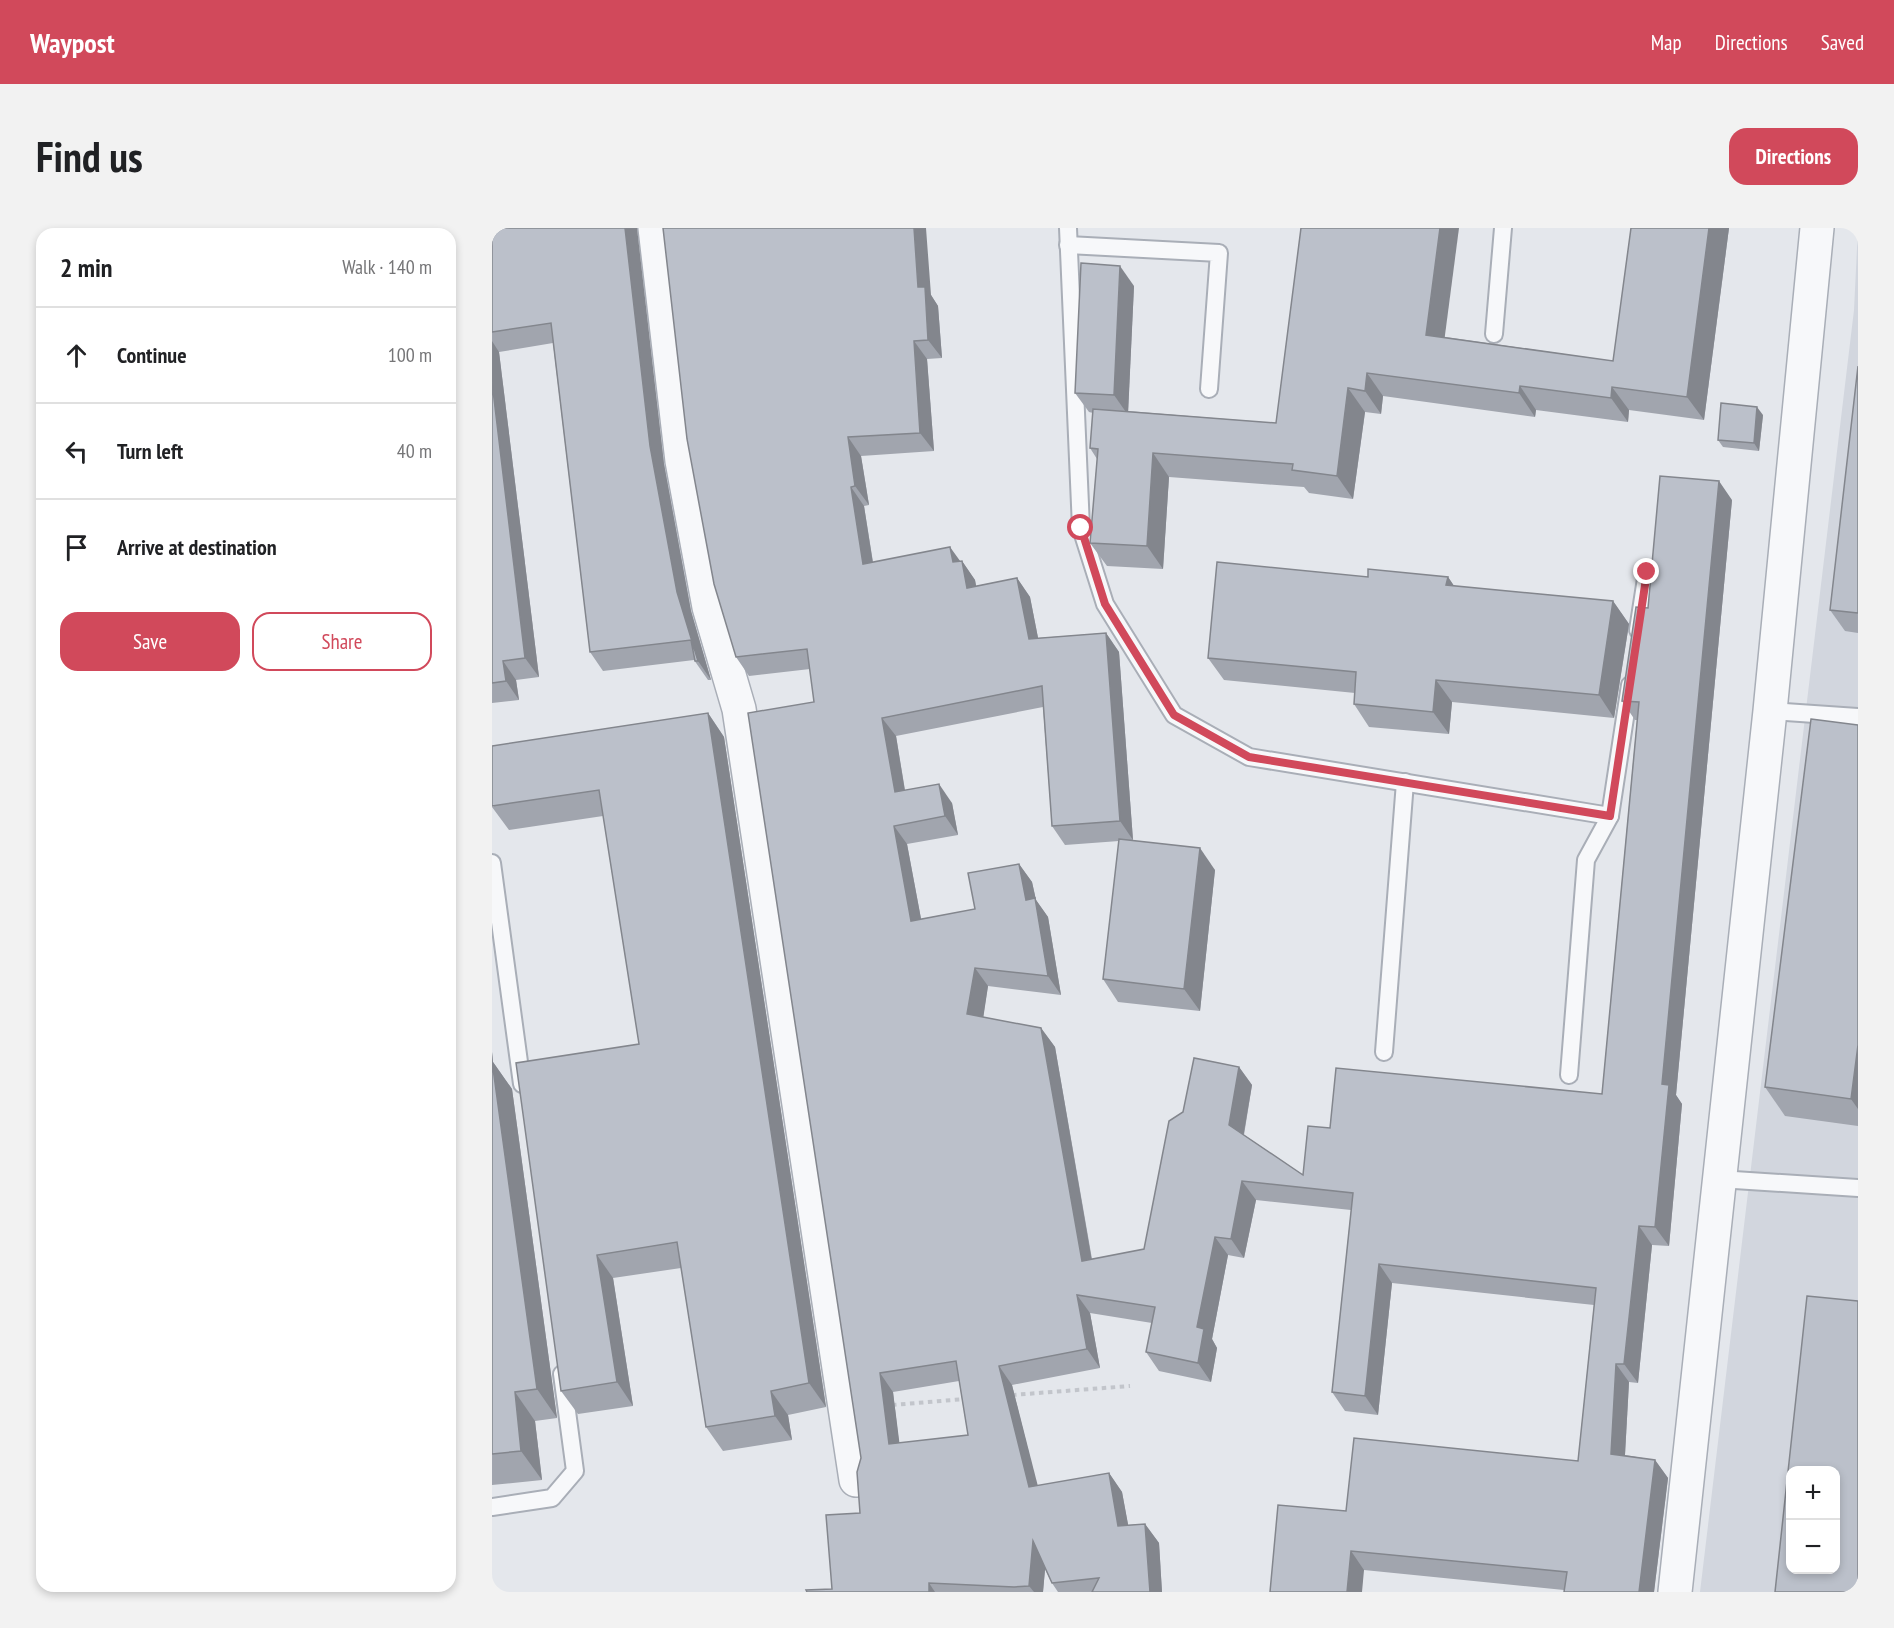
<!DOCTYPE html>
<meta charset="utf-8">
<style>
:root{--surface:#fff;--page:#f2f2f2;--text:#202124;--muted:#757577;--line:#e0e0e0;--accent:#d1495b}
body{margin:0;font-family:"PT Sans Narrow",sans-serif;background:var(--page);color:var(--text)}
.controls{position:absolute;right:18px;bottom:18px;display:grid;overflow:hidden;border-radius:12px;box-shadow:0 3px 9px #0003}
.controls button{width:54px;height:54px;display:grid;place-items:center;padding:0;border:0;border-bottom:2px solid var(--line);background:var(--surface);color:var(--text);font:30px sans-serif}
.stop{position:absolute;width:18px;height:18px;margin:-14px;border:4px solid #d1495b;border-radius:50%;background:#fff}
.stop.end{background:#d1495b;border-color:#fff;box-shadow:0 2px 6px #0008}
.list{margin:0;padding:0;list-style:none}
h2{display:flex;justify-content:space-between;align-items:center;height:78px;margin:0;padding:0 24px;font-size:26px}
h2 small{font-size:20px;font-weight:400;color:var(--muted)}
.list li{display:grid;grid-template-columns:39px 1fr auto;gap:18px;align-items:center;box-sizing:border-box;height:96px;padding:0 24px;border-top:2px solid var(--line)}
.list b{display:block;font-size:22px;white-space:nowrap}
.list em{font-size:20px;font-style:normal;color:var(--muted)}
.actions{display:flex;gap:12px;padding:18px 24px}
.actions a{flex:1;padding:14px 0;border:2px solid var(--accent);border-radius:18px;text-align:center;font-size:21px;color:var(--accent)}
.actions .main{background:var(--accent);color:#fff}
.icon{flex:none;width:33px;height:33px;fill:none;stroke:currentColor;stroke-width:2;stroke-linecap:round;stroke-linejoin:round}
.map{position:relative;flex:none;width:1366px;height:1364px;overflow:hidden;border-radius:18px}
header{display:flex;align-items:center;gap:36px;box-sizing:border-box;height:84px;padding:0 30px;background:var(--accent);color:#fff}
header strong{font-size:28px}
nav{display:flex;gap:33px;margin-inline-start:auto;font-size:21px}
.intro{display:flex;align-items:center;justify-content:space-between;box-sizing:border-box;height:144px;padding:0 36px}
h1{margin:0;font-size:42px}
.button{padding:15px 27px;border-radius:18px;background:var(--accent);color:#fff;font-size:21px;font-weight:700}
main{display:flex;gap:36px;padding:0 36px}
aside{flex:1;background:var(--surface);border-radius:18px;box-shadow:0 3px 9px #0003}
.map>svg:first-child{display:block}
</style>
<header>
<strong>Waypost</strong>
<nav><a>Map</a><a>Directions</a><a>Saved</a></nav>
</header>
<div class="intro"><h1>Find us</h1><a class="button">Directions</a></div>
<main>
<aside>
<h2>2 min<small>Walk · 140 m</small></h2>
<ul class="list">
<li><svg class="icon" aria-label="ahead" viewBox="0 0 24 24"><path d="M12 20V5M6 11l6-6 6 6"/></svg><div><b>Continue</b></div><em>100 m</em></li>
<li><svg class="icon" aria-label="left" viewBox="0 0 24 24"><path d="M17 20v-9H6M10 6l-5 5 5 5"/></svg><div><b>Turn left</b></div><em>40 m</em></li>
<li><svg class="icon" aria-label="arrive" viewBox="0 0 24 24"><path d="M6 21V4h12l-3 4 3 4H6"/></svg><div><b>Arrive at destination</b></div></li>
</ul>
<div class="actions"><a class="main">Save</a><a>Share</a></div>
</aside>
<div class="map">
<svg width="1366" height="1364" viewBox="0 0 1366 1364">
<rect width="100%" height="100%" fill="#e4e7ec"/>
<path fill="#d2d6de" fill-rule="evenodd" d="M1366 0V1364H1208L1362 82ZM1298 1242H1344V1342H1298Z"/>
<g fill="none" stroke-linecap="round" stroke-linejoin="round">
<g stroke="#a9aeb7" stroke-width="20">
<g id="service">
<path d="M576 0 589 300 613 376 682 487 757 529 1118 588"/>
<path d="M576 17 727 25 717 161"/>
<path d="M1002 106 1011 0"/>
<path d="M1146 402 1155 344"/>
<path d="M1278 483 1366 489"/>
<path d="M0 635 30 856"/>
<path d="M892 824 913 554"/>
<path d="M1077 847 1094 632 1118 588 1138 457"/>
<path d="M1227 951 1366 960"/>
<path d="M0 1279 60 1270 83 1243 70 1146"/>
</g>
</g>
<g stroke="#a9aeb7" stroke-width="36">
<g id="minor">
<path d="M163 0 190 233 217 379 247 481 364 1252"/>
<path d="M1183 1364 1278 483 1325 0"/>
</g>
</g>
<g stroke="#c2c5cb" stroke-width="4" stroke-dasharray="4.5 4.5" stroke-linecap="butt">
<path d="M520 1167 638 1158"/>
<path d="M400 1177 473 1171"/>
</g>
<use href="#service" stroke="#f7f8fa" stroke-width="16"/>
<use href="#minor" stroke="#f7f8fa" stroke-width="33"/>
</g>
<g fill="#a1a5ae" fill-rule="evenodd">
<path d="M0 0 144 2 172 236 199 383 219 452H216L202 432 111 443 98 424 61 115 7 124 47 449 24 452 27 472 0 475Z"/>
<path d="M171 0 439 67 446 78 450 130 435 131 442 223 369 228 377 277 372 278 381 334 470 333 483 352 484 358 525 350 538 369 546 410 614 405 627 424 641 612 723 642 708 783 626 774 611 751 627 613 573 617 560 598 551 479 404 508 413 562 460 575 466 607 415 616 429 691 483 681 527 636 540 654 544 672 556 689 569 767 496 758 491 789 549 800 563 819 600 1031 652 1021 691 884 747 839 760 857 752 907 811 947 838 900 1110 866 1145 492H1143L1130 473 1156 380 1240 272 1184 867 1190 876 1177 1018 1160 1017 1146 1155 1137 1154 1133 1227 1163 1232 1176 1250 1162 1364H1072V1362L872 1342 778 1364 854 1283 1086 1233 1102 1077 900 1055 886 1187 853 1183 840 1164 859 982 764 972 752 1030 736 1027 720 1111 725 1120 719 1154 667 1143 654 1124 660 1095 598 1085 608 1140 520 1157 545 1258 617 1245 630 1264 636 1297 653 1296 667 1315 670 1364H566L560 1355 553 1341 551 1364H315L340 1361 368 1285 369 1230 322 474 318 441 257 448 244 429ZM467 1153 476 1207 407 1215 401 1164Z"/>
<path d="M809 0 953 109 1121 133 1139 0H1237L1212 192 1137 182 1136 194 1044 182 1043 189 891 168 889 186 873 184 861 271 817 265 812 259 677 249 671 341 615 338 598 315 605 231 598 220 601 185 597 184 583 165 642 58 636 183 784 195Z"/>
<path d="M1366 138V405L1353 403 1338 382Z"/>
<path d="M1271 187 1267 223 1231 219 1226 212Z"/>
<path d="M876 349H956L962 358 1121 373 1137 396 1122 490 960 474 957 506 877 499 862 476 863 465 732 452 716 430Z"/>
<path d="M216 485 232 509 334 1179 296 1187 300 1212 231 1223 214 1199 189 1040 121 1050 141 1178 86 1186 69 1163 147 816 111 588 17 602 0 579Z"/>
<path d="M1366 497V898L1293 888 1273 859Z"/>
<path d="M0 824 1 834 20 861 65 1190 43 1193 50 1252 0 1257Z"/>
</g>
<g fill="#83868d">
<path d="M133 0H145L172 236 199 383 219 452 206 433 185 364 158 218Z"/>
<path d="M422 0H434L439 67 446 78 450 130 436 112 426 59Z"/>
<path d="M948 0H967L950 130 934 107Z"/>
<path d="M1217 0H1237L1212 192 1195 169Z"/>
<path d="M628 38 642 58 636 187 622 167Z"/>
<path d="M0 113 7 124 47 449 33 430 0 154Z"/>
<path d="M422 113 435 131 442 223 428 205Z"/>
<path d="M875 145 891 168 889 186 873 163Z"/>
<path d="M1028 158 1044 182 1043 189 1027 165Z"/>
<path d="M1120 159 1137 182 1136 194 1119 170Z"/>
<path d="M856 160 873 184 861 271 845 248Z"/>
<path d="M1265 179 1271 187 1267 223 1262 215Z"/>
<path d="M356 209 369 228 377 277 363 258Z"/>
<path d="M661 225 677 249 671 341 655 318Z"/>
<path d="M1227 253 1240 272 1184 867 1190 876 1177 1018 1163 999 1170 856Z"/>
<path d="M359 259 372 278 384 355 371 336Z"/>
<path d="M458 319 471 337 470 333 483 352 488 379 475 360 461 334Z"/>
<path d="M956 349 971 371 954 357Z"/>
<path d="M525 350 538 369 550 430 537 411Z"/>
<path d="M1121 373 1137 396 1122 490 1107 467Z"/>
<path d="M614 405 627 424 641 612 628 593Z"/>
<path d="M11 433 24 452 27 472 14 453Z"/>
<path d="M944 452 960 474 957 506 941 484Z"/>
<path d="M216 485 232 509 334 1179 317 1155Z"/>
<path d="M390 490 404 508 416 582 403 564Z"/>
<path d="M447 556 460 575 466 607 453 588Z"/>
<path d="M402 598 415 616 433 712 419 693Z"/>
<path d="M708 620 723 642 708 783 692 761Z"/>
<path d="M527 636 540 654 544 672 556 689 569 767 556 748 534 672Z"/>
<path d="M483 740 496 758 489 805 475 786Z"/>
<path d="M549 800 563 819 603 1051 590 1033Z"/>
<path d="M1366 817V881L1359 871Z"/>
<path d="M0 824 1 834 20 861 65 1190 45 1161 0 857Z"/>
<path d="M747 839 760 857 750 916 737 897Z"/>
<path d="M750 953 764 972 752 1030 739 1011Z"/>
<path d="M1147 998 1160 1017 1146 1155 1132 1136Z"/>
<path d="M723 1009 736 1027 720 1111 725 1120 719 1154 706 1135 705 1099Z"/>
<path d="M105 1027 121 1050 141 1178 125 1154Z"/>
<path d="M887 1036 900 1055 886 1187 873 1168Z"/>
<path d="M585 1067 598 1085 608 1140 595 1121Z"/>
<path d="M1124 1136 1137 1154 1132 1244 1119 1226Z"/>
<path d="M507 1138 520 1157 551 1278 537 1259Z"/>
<path d="M388 1145 401 1164 410 1235 397 1216Z"/>
<path d="M279 1163 296 1187 300 1212 283 1188Z"/>
<path d="M23 1164 43 1193 50 1252 29 1223Z"/>
<path d="M1163 1232 1176 1250 1162 1364H1147Z"/>
<path d="M617 1245 630 1264 640 1317 626 1298Z"/>
<path d="M653 1296 667 1315 670 1364H658Z"/>
<path d="M541 1313 554 1331 551 1364H542L537 1358Z"/>
<path d="M859 1323 872 1342 870 1364H855Z"/>
<path d="M437 1355 443 1364H437Z"/>
</g>
<g fill="#bbc0ca" stroke="#83868d" stroke-width="1.5" fill-rule="evenodd">
<path d="M0 0H133L158 218 185 364 206 433H203L199 412 98 424 59 95 0 104Z"/>
<path d="M171 0H422L426 59H433L436 112 422 113 428 205 356 209 363 258 359 259 371 336 458 319 461 334 470 333 475 360 525 350 537 411 614 405 628 593 560 598 550 458 390 490 403 564 447 556 453 588 402 598 419 693 483 681 476 645 527 636 534 672 543 670 556 748 483 740 475 786 549 800 590 1033 652 1021 677 893 691 884 702 830 747 839 737 897 811 947 816 898 838 900 844 840 1110 866 1147 474 1130 473 1144 379 1156 380 1168 248 1227 253 1170 856 1177 857 1163 999 1147 998 1132 1136H1124L1119 1226 1163 1232 1147 1364H1072L1075 1344 859 1323 855 1364H778L786 1277 854 1283 862 1210 1086 1233 1104 1060 887 1036 873 1168 840 1164 861 965 750 953 739 1011 723 1009 705 1099 712 1101 706 1135 654 1124 663 1079 585 1067 595 1121 507 1138 537 1259 617 1245 626 1298 653 1296 658 1364H600L607 1350 560 1355 541 1313 537 1358 522 1359 437 1355V1364H315L314 1362 340 1361 334 1287 368 1285 365 1244 369 1230 256 485 322 474 315 421 244 429 222 356 195 211ZM464 1133 476 1207 397 1216 388 1145Z"/>
<path d="M809 0H948L934 107 1121 133 1139 0H1217L1195 169 1120 159 1119 170 1028 158 1027 165 875 145 873 163 856 160 845 248 800 242 801 236 661 225 655 318 598 315 606 221 598 220 601 181 784 195Z"/>
<path d="M589 35 628 38 622 167 583 165Z"/>
<path d="M1366 138V385L1338 382Z"/>
<path d="M0 154 33 430 11 433 14 453 0 455Z"/>
<path d="M1229 175 1265 179 1262 215 1226 212Z"/>
<path d="M725 334 876 349V341L956 349 954 357 1121 373 1107 467 944 452 941 484 862 476 864 444 716 430Z"/>
<path d="M216 485 317 1155 279 1163 283 1188 214 1199 185 1014 105 1027 125 1154 69 1163 24 835 147 816 107 562 0 578V518Z"/>
<path d="M1319 491 1366 497V817L1359 871 1273 859Z"/>
<path d="M627 611 708 620 692 761 611 751Z"/>
<path d="M0 833 45 1161 23 1164 29 1223 0 1226Z"/>
<path d="M1315 1068 1366 1073V1364H1283ZM1299 1242H1344V1341H1299Z"/>
</g>
<g fill="none" stroke-linecap="round" stroke-linejoin="round">
<path stroke="#d1495b" stroke-width="8" d="M589 300 613 376 682 487 757 529 1118 588 1155 344"/>
</g>
</svg>
<div class="controls">
<button>+</button>
<button>−</button>
</div>
<div class="stop" style="left:589px;top:300px"></div>
<div class="stop end" style="left:1155px;top:344px"></div>
</div>
</main>
